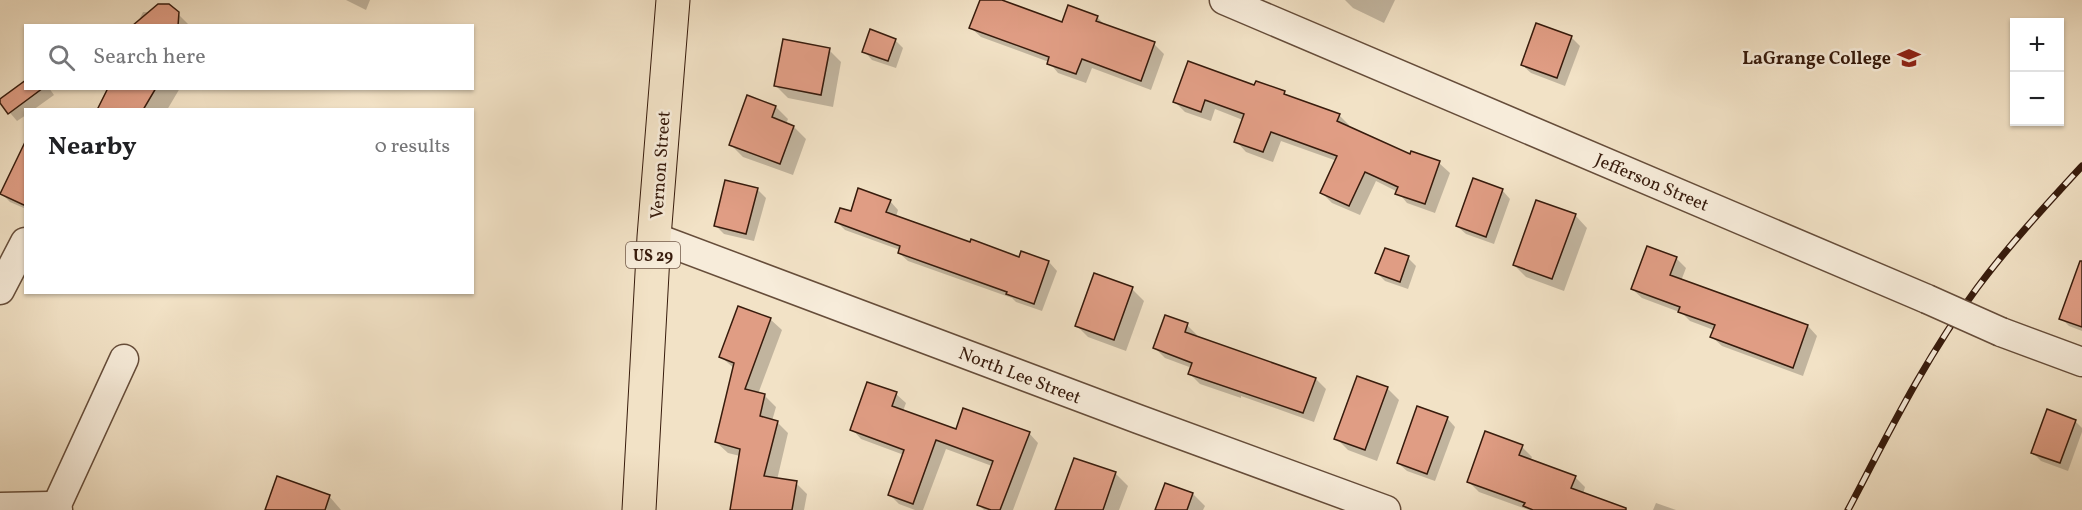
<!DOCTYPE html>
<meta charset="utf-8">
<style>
:root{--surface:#fff;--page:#f6f6f6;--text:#202124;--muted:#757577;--line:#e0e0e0}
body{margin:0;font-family:Vollkorn,serif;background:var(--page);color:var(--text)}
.controls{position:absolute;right:18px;top:18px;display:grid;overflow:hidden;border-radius:0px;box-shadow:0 2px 4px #0004}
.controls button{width:54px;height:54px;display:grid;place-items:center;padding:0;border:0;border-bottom:2px solid var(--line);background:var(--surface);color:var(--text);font:30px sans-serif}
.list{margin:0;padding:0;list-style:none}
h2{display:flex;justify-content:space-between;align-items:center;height:78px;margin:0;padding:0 24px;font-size:26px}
h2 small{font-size:20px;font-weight:400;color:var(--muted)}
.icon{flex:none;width:33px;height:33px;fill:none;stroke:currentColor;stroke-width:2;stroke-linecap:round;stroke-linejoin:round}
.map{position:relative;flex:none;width:2082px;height:510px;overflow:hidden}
.search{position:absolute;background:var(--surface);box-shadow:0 2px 4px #0004;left:24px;top:24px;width:450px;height:66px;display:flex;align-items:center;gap:15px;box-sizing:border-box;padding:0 21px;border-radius:0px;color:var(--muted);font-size:22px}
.panel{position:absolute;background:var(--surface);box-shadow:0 2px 4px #0004;left:24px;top:108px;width:450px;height:186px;border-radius:0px}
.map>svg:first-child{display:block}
</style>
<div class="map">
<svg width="2082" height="510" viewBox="0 0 2082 510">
<rect width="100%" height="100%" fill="#f2e2c6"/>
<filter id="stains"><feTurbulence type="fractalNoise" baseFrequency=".00333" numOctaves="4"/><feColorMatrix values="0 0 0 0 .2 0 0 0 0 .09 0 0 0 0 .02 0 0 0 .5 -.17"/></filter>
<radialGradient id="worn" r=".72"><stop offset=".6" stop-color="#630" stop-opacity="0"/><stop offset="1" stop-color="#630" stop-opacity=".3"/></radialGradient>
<g fill="#0003">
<path d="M346 0H370L366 10Z"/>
<path d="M981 0H998L1063 24 1097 17 1106 26 1154 44 1164 54 1151 90 1092 68 1086 83 1058 73 1049 62 981 37 971 28Z"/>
<path d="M1345 0H1395L1384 23 1353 8Z"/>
<path d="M143 12 178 14 190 26H136Z"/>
<path d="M1571 37 1580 46 1565 86 1531 73 1522 65Z"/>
<path d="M895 40 903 48 896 68 872 60 864 51Z"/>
<path d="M829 50 841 62 833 107 788 98 776 86Z"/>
<path d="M1255 87 1284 93 1288 97 1339 115 1349 125 1348 128 1411 156 1439 163 1450 173 1435 213 1407 203 1398 192 1376 181 1360 215 1332 203 1322 193 1337 161 1281 141 1273 162 1246 152 1236 141 1243 120 1215 109 1211 121 1185 112 1175 102Z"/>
<path d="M26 88H49L54 95 33 110H26V115L17 121 0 101Z"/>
<path d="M107 88H180L167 110H98L108 90Z"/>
<path d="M776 107 788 119 786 124 794 127 806 139 793 175 743 157 731 145Z"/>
<path d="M26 166V209L10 202 2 194Z"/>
<path d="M757 189 766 198 754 241 724 234 715 225Z"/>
<path d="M1502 190 1510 199 1494 244 1466 234 1457 226Z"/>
<path d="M890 201 898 210 896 217 971 244 1020 259 1049 262 1057 271 1042 311 1016 302 1012 298 908 261 899 253 900 250 845 230 837 222 852 213Z"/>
<path d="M1575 215 1587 228 1564 291 1526 277 1514 265Z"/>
<path d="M1408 258 1416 266 1408 289 1385 281 1377 273Z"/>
<path d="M1676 258 1686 268 1681 281 1808 326 1817 336 1803 376 1722 346 1712 337 1714 330 1690 321 1682 313 1642 298 1632 289Z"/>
<path d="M2082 276V331L2069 326 2061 318Z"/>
<path d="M1132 289 1144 301 1126 351 1088 337 1076 325Z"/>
<path d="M770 319 782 330 758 394 765 396 776 407 772 421 777 422 788 433 777 480 796 483 807 494 804 510H731L740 456 728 453 716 442 735 369 721 357Z"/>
<path d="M1187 325 1197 335 1196 337 1316 379 1326 389 1314 422 1241 396V398L1200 384 1190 374 1192 368 1165 358 1155 348Z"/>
<path d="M1387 388 1399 400 1377 461 1348 450 1336 438Z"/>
<path d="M896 394 906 403 903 411 957 431 1029 433 1038 443 1013 510H984L978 504 992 466 946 449 923 510H915L899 504 890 495 904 455 861 439 852 429Z"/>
<path d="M1447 418 1455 427 1435 481 1407 471 1398 463Z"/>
<path d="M2075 421 2082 428V432L2068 471 2041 461 2033 453Z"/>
<path d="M1522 447 1532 457 1530 461 1575 477 1585 487 1583 494 1620 510H1529L1479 492 1468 481Z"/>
<path d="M1115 473 1128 486 1119 510H1059Z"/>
<path d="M1193 494 1205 506 1203 510H1157Z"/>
<path d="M329 496 341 510H267Z"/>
<path d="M1656 503 1676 510H1653Z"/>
</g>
<g fill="#e09d84" stroke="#371b0c" stroke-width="1.5">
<path d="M980 0H1002L1062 22 1068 5 1098 16 1096 21 1155 42 1141 81 1082 59 1076 74 1047 64 1049 57 969 28Z"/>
<path d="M158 4H169L179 12 178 26H132Z"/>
<path d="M1536 23 1572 36 1557 78 1521 65Z"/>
<path d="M870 29 896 39 888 61 862 52Z"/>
<path d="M783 39 830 48 821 95 774 86Z"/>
<path d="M1188 61 1254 85 1256 81 1285 91 1284 94 1340 114 1337 121 1410 154 1411 151 1440 161 1425 204 1395 194 1398 187 1365 172 1349 206 1320 193 1337 156 1271 132 1263 152 1234 142 1244 114 1205 100 1201 112 1173 102Z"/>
<path d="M26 80V88H43L8 114 0 103V99Z"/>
<path d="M108 88H156L143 110H97Z"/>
<path d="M747 95 776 106 772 117 794 126 780 164 729 145Z"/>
<path d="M26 140V206L0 194Z"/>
<path d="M1473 178 1503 189 1486 237 1456 226Z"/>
<path d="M725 180 758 188 746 234 714 226Z"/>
<path d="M858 188 891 200 886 212 970 242 971 239 1019 257 1021 251 1049 261 1034 304 1006 294 1007 292 898 253 900 246 835 222 840 208 851 211Z"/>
<path d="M1536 200 1576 214 1552 279 1513 265Z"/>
<path d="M1647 246 1677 257 1670 275 1808 325 1793 368 1710 337 1715 325 1678 312 1680 307 1631 289Z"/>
<path d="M1385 248 1409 256 1400 282 1375 273Z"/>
<path d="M2080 261H2082V327L2059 319Z"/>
<path d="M1094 273 1133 287 1114 340 1075 326Z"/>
<path d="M738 306 771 318 745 389 765 394 760 416 778 421 764 476 797 481 792 510H730L740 449 715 442 734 363 719 357Z"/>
<path d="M1165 315 1188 323 1185 332 1316 378 1303 413 1188 374 1192 363 1153 348Z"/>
<path d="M1357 376 1388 387 1365 450 1334 439Z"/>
<path d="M867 382 897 392 892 406 956 429 963 408 1030 432 1000 510H991L977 505 993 461 936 440 913 504 888 495 904 450 850 430Z"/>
<path d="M1417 406 1448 417 1427 474 1397 463Z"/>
<path d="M2047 409 2076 420 2060 463 2031 453Z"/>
<path d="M1485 431 1523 445 1519 455 1576 476 1571 488 1626 508V510H1533L1523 506 1525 503 1467 482Z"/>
<path d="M1074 458 1116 472 1103 510H1055Z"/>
<path d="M277 476 330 495 325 510H265Z"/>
<path d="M1165 483 1193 493 1187 510H1155Z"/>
</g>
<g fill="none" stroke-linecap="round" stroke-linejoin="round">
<g stroke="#664d3a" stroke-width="31">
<g id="minor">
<path d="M1224 0 1927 299"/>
<path d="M654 237 1138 419 1386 510"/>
<path d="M0 290 25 242"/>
<path d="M2001 332 2082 362"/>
<path d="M0 507 49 506 58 510"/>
<path d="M55 509 124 359"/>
</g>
</g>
<g stroke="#371b0c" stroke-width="35">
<path id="major" d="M639 510 654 237 673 0"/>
</g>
<use href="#minor" stroke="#f7ecda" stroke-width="28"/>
<use href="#major" stroke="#f2e2c6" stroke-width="33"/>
<g stroke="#371b0c" stroke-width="7">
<path id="rail" d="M1848 510C1888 434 1926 357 1977 288 2009 245 2046 205 2082 166"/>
</g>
<use href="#rail" stroke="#f7ecda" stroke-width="4.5" stroke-dasharray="14" stroke-linecap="butt"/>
<g stroke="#664d3a" stroke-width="31" stroke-linecap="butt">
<path id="minor-bridge" d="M1927 299 2001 332"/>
</g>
<use href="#minor-bridge" stroke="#f7ecda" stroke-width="28"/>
</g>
<defs>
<g id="university-bare" transform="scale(1.8)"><path d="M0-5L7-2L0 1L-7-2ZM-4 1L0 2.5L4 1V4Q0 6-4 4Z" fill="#8f2418" stroke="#f7ecda" stroke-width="2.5" paint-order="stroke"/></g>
</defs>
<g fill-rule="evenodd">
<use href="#university-bare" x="1909" y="58"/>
</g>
<g text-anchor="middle" stroke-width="5" stroke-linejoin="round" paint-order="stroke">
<rect fill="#f7ecda" stroke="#715a4a" stroke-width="1.5" x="626" y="242" width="54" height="26" rx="4.5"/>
<g font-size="16" font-weight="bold" fill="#371b0c">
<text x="653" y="261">US 29</text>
</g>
<g font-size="18" font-weight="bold" fill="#371b0c" stroke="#f7ecda" text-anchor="end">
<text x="1891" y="64">LaGrange College</text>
</g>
<g font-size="18" fill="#371b0c" stroke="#f7ecda">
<text transform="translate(660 165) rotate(-86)" y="6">Vernon Street</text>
<text transform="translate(1652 182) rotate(23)" y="6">Jefferson Street</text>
<text transform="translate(1020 375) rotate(21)" y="6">North Lee Street</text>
</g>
</g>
<rect width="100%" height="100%" filter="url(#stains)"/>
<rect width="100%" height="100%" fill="url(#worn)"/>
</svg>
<div class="controls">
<button>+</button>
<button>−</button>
</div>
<div class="search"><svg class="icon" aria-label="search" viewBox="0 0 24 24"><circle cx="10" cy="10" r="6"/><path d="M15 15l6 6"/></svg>Search here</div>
<section class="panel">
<h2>Nearby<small>0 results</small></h2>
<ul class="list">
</ul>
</section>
</div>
